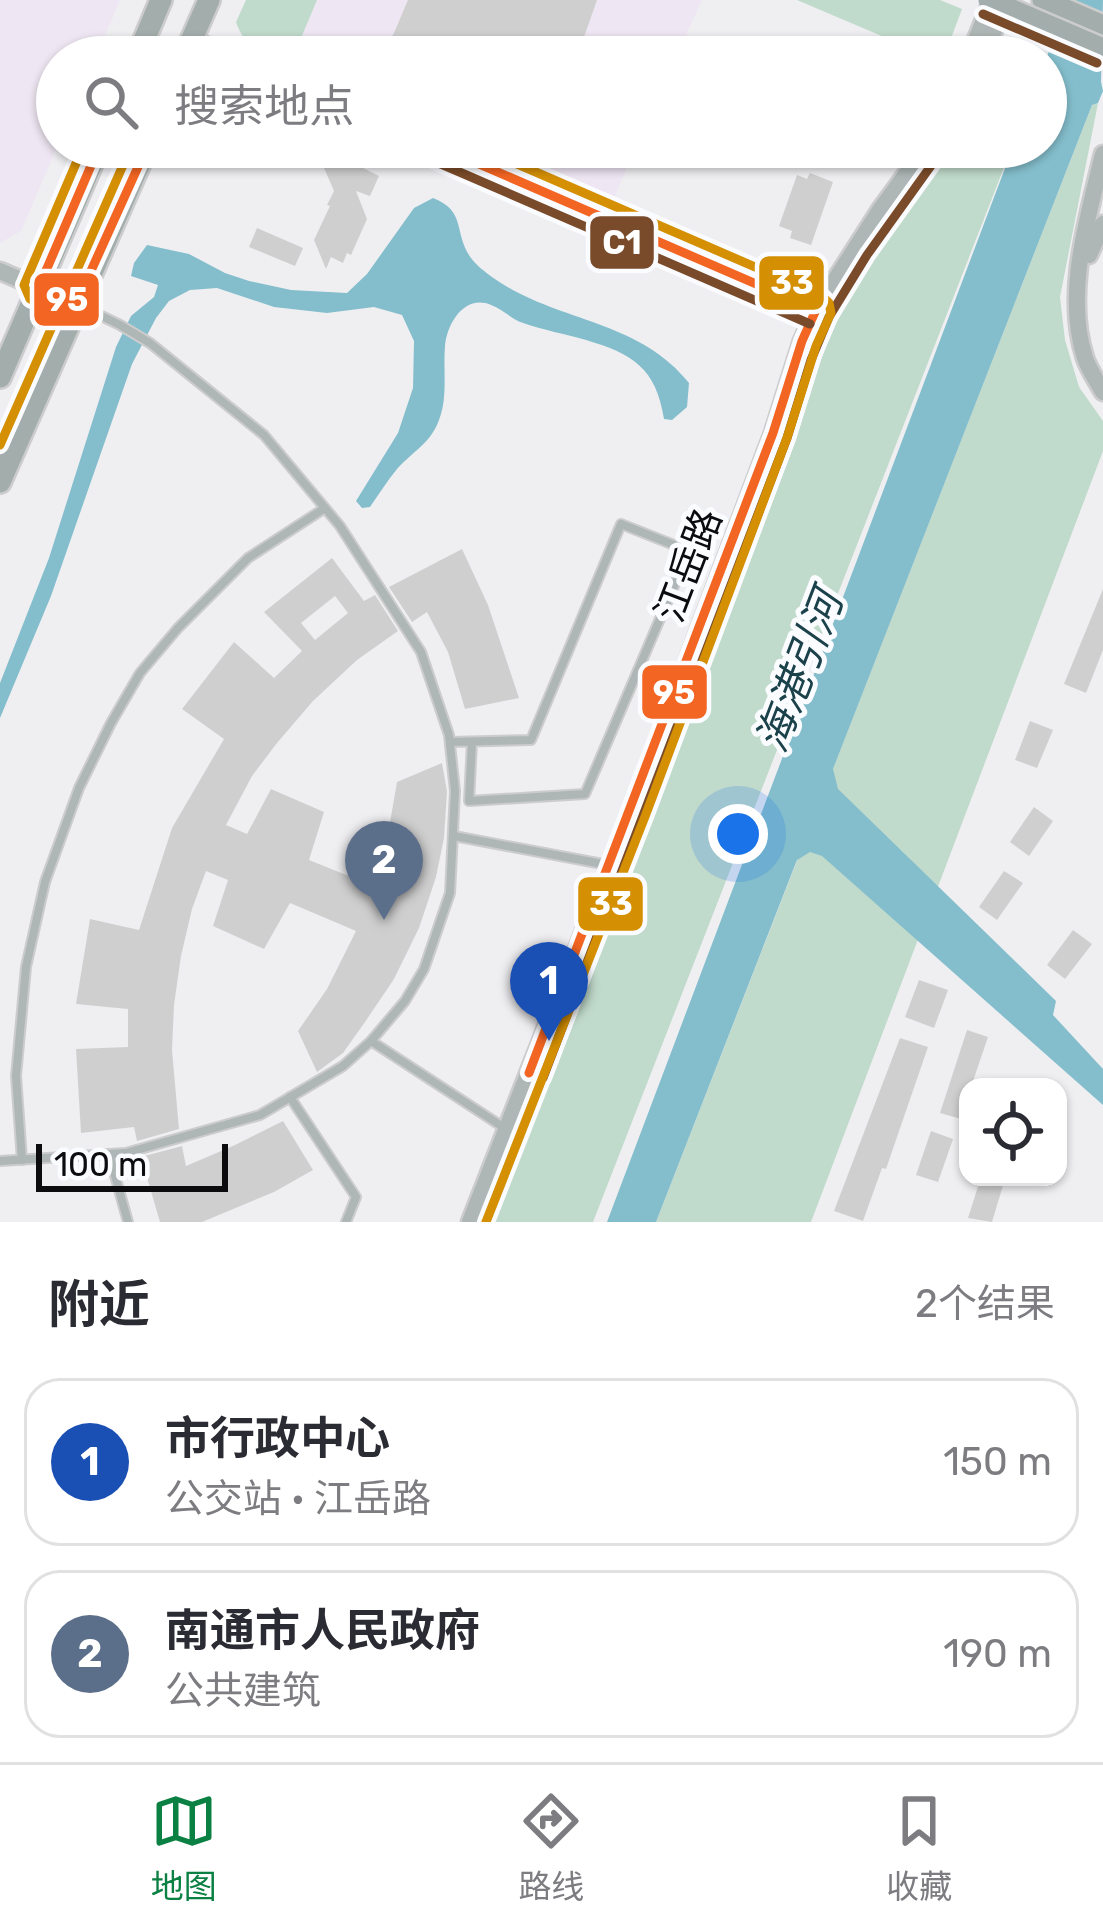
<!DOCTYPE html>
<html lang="zh">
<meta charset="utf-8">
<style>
:root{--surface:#fff;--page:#f2f2f3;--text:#2b2b33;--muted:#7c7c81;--line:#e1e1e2;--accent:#0b8043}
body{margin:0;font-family:Rubik,"Noto Sans SC",sans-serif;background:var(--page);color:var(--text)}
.controls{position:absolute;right:36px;bottom:36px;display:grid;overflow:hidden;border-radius:24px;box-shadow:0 3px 9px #0004}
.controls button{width:108px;height:108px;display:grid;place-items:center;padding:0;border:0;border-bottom:3px solid var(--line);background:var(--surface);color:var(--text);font:60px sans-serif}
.scale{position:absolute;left:36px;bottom:30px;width:192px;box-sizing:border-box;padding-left:12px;border:6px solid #0c0c0e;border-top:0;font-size:33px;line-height:42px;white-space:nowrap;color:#0c0c0e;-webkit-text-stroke:9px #fbfcff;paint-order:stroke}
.you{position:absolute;left:738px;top:834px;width:42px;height:42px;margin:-30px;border:9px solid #fff;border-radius:50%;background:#1a73e8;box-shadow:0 0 0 18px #1a73e833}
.badge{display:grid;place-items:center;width:78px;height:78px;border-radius:50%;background:var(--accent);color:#fff;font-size:39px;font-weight:700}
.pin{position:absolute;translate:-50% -99px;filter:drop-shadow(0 3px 6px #0008)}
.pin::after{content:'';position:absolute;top:63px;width:42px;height:36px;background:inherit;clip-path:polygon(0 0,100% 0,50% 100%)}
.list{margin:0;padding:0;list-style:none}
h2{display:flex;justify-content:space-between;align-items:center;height:156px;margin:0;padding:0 48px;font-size:51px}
h2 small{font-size:39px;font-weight:400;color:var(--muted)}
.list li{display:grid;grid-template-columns:78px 1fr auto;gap:36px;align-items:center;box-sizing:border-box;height:168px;margin:0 24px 24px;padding:0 24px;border:3px solid var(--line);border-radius:36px}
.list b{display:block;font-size:45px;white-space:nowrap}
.list p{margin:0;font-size:39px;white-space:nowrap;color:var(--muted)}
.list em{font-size:39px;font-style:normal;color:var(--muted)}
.icon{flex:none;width:66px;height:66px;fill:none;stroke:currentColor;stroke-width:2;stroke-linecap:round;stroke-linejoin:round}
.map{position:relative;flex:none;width:1103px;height:1222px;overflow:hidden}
.search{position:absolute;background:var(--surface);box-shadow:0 3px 9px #0004;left:36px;right:36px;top:36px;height:132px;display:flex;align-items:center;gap:30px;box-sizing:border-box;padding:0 42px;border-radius:66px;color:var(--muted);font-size:45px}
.sheet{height:540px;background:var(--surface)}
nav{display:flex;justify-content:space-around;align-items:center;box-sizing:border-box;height:168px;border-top:3px solid var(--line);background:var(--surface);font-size:33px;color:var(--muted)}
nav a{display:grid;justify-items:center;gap:6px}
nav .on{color:var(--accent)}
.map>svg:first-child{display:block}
</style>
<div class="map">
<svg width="1103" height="1222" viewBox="0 0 1103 1222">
<rect width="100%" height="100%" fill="#efeff2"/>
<g fill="#eee6f2">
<path d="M0 0H120L96 57H57V147L21 231 0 243Z"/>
<path d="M317 0H702L676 57H293Z"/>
<path d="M479 147H636L611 205Z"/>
</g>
<g fill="#c0dacb">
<path d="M246 0H317L293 57C265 57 245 49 236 22Z"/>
<path d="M797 0H940L962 9 944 57H931Z"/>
<path d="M1098 103 1060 297 1065 340 1079 387 1103 421V451L811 1222H656L1092 105Z"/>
<path d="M946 147H1012L593 1222H485L831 321Z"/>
</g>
<g fill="#84becc">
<path d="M1068 0H1103L1101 82 1103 91 1098 103 1092 105 833 769 838 789 1056 1001 1053 1015 1103 1069V1105L822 856 810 852 797 860 656 1222H607L1013 147H1046V59Z"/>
<path d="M433 198C467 211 453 233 471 258 475 264 485 272 492 277 556 323 637 318 689 383L687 407 672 420 664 419C656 368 633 354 586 340 565 334 543 330 523 323 511 319 503 309 491 305 465 294 447 323 445 346 443 371 448 397 439 420 431 443 412 452 397 469 387 481 379 494 370 507L362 508 356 501 398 433 413 388 414 341 402 315 374 307 327 313 274 307 217 288 190 290 169 301 156 318 132 364 51 596 0 718V683L49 558 116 347 131 316 154 297 158 285 131 276 134 263 147 245 189 254 225 273 249 281 291 290 347 293 367 274 414 208Z"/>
</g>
<g fill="#d0cfd0" fill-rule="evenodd">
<path d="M408 0H597L577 57H380L394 33Z"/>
<path d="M327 150 379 176 370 196 356 191 367 219 351 255 347 253 343 263 331 257 326 269 314 240 330 206 327 205 334 191 321 161Z"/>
<path d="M810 173 833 182 811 245 790 238 792 231 779 226 797 175 807 179Z"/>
<path d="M257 228 303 248 295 266 249 247Z"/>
<path d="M462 549 488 605 519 698 465 709 448 652 427 612 412 622 389 587Z"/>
<path d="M332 558 364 601 375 595 398 631 357 660 313 701 277 743 252 776 226 825 247 834 271 789 324 812 309 860 371 885 384 857 397 782 442 763 447 792 444 838 436 877 419 928 394 979 365 1022 343 1053 317 1072 298 1031 327 989 356 931 290 903 264 949 213 926 228 880 206 871 192 909 181 956 174 1005 172 1050 179 1129 137 1141 134 1127 81 1133 76 1049 128 1047V1009L76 1004 90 919 139 930 172 828 224 739 182 709 234 642 274 678 302 651 264 612ZM335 596 348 613 315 640 301 623Z"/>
<path d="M1103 589V650L1086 693 1064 684Z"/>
<path d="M1030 721 1053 730 1037 768 1015 760Z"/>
<path d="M1034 807 1053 821 1029 856 1010 842Z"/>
<path d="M1004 871 1023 883 997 920 979 907Z"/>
<path d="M1073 930 1092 944 1065 979 1047 965Z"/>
<path d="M919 980 948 990 934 1028 905 1017Z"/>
<path d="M967 1030 988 1037 971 1087H968V1097L961 1119 940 1113Z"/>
<path d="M900 1038 928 1047 886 1169 882 1168 863 1221 834 1211Z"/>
<path d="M283 1121 313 1170 274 1192 202 1222H160L141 1157 182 1146 186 1166 235 1145Z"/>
<path d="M931 1131 953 1139 938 1182 916 1175Z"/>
<path d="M981 1177H1001L1000 1181 1004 1182 992 1222 968 1218Z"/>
</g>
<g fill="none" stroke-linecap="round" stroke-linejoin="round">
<g stroke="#cccccd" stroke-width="12">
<g id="service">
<path d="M450 742 531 740 621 524 689 551 585 794 469 801 472 742"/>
<path d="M454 836 608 865"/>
<path d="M371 1041 506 1129"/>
<path d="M290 1097 356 1197 346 1222"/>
<path d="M109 1154 128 1222"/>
<path d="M22 1160 16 1076 26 967 45 882 79 788 111 723 140 673 178 628 248 558 325 508"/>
<path d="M0 1161 126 1153 260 1115 343 1066 371 1041 405 1001 424 969 450 893 455 791 449 735 421 652 340 526 264 435 150 343 120 325 83 307"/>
</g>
</g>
<g stroke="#cccccd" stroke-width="21">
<g id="tertiary">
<path d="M192 39 233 57"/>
<path d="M969 57 992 0"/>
<path d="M983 57 1007 0"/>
<path d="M440 147 816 310"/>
<path d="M1103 154C1088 218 1064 293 1085 358 1089 370 1097 381 1103 392"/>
<path d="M1089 255 1103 224"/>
<path d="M0 271 76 304"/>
<path d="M470 1222 632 809 773 433 802 341 816 310 880 210 926 147"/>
</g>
</g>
<g stroke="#cccccd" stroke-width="26">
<g id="primary">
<path d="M1043 0 1103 26"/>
<path d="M137 57 161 0"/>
<path d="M184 57 209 0"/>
<path d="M0 377 99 147"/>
<path d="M0 482 147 147"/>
</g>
</g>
<use href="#service" stroke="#aeb7b5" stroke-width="8"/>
<use href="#tertiary" stroke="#aeb7b5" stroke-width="16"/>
<use href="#primary" stroke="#a3aeac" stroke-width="21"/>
<g stroke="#cccccd" stroke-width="26" stroke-linecap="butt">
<path id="primary-bridge" d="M989 0 1103 49"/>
</g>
<use href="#primary-bridge" stroke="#a3aeac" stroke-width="21"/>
<g stroke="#fbfcff" stroke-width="18">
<g id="bus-1">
<path d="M99 147 39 287 76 304 147 147"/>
<path d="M440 147 816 310"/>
<path d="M529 1073 773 433 802 341 816 310"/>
</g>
</g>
<g stroke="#fbfcff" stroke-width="18">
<g id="bus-2">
<path d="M983 14 1097 63"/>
<path d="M434 161 810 324"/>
<path d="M543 1078 787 438 811 360 829 317 867 255 938 156"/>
</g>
</g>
<g stroke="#fbfcff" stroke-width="18">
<g id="bus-3">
<path d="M478 147 822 296 829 303 831 313 816 346 787 438 646 814 486 1222"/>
<path d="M70 318 30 299 24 285 83 147"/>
<path d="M0 445 131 147"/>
</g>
</g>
<use href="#bus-1" stroke="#f26522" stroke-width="9"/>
<use href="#bus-2" stroke="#7a4b2a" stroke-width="9"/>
<use href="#bus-3" stroke="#d48f02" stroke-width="9"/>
</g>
<g text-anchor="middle" stroke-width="10" stroke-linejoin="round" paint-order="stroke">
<g font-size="39" fill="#0c0c0e" stroke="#fbfcff">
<text transform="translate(688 565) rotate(-69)" y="14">江岳路</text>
</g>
<g font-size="42" font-style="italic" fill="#1b414a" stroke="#fbfcff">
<text transform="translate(799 671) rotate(-69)" y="15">海港引河</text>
</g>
</g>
<g stroke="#fbfcff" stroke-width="4.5">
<rect x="588" y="214" width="68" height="57" rx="12" fill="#7a4b2a"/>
<rect x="757" y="254" width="69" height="58" rx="12" fill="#d48f02"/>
<rect x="32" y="271" width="69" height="57" rx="12" fill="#f26522"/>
<rect x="640" y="663" width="69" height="58" rx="12" fill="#f26522"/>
<rect x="576" y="875" width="69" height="58" rx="12" fill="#d48f02"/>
</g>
<g font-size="33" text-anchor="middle" font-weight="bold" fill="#fff">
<text x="622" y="254">C1</text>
<text x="792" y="294">33</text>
<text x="67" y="311">95</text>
<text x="674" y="704">95</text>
<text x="611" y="915">33</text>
</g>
</svg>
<div class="controls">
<button><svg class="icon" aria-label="locate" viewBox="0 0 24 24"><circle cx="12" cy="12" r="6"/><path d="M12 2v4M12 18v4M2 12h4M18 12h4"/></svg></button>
</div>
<div class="scale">100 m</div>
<div class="you"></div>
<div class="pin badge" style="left:549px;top:1041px;background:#1a4fb4">1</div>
<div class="pin badge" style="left:384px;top:920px;background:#5c6f8a">2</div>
<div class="search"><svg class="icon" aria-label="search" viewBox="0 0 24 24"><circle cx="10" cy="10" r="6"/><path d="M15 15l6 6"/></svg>搜索地点</div>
</div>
<section class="sheet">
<h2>附近<small>2个结果</small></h2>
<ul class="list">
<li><span class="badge" style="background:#1a4fb4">1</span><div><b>市行政中心</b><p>公交站 · 江岳路</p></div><em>150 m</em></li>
<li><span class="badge" style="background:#5c6f8a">2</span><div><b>南通市人民政府</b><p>公共建筑</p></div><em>190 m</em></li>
</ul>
</section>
<nav>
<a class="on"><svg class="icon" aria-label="map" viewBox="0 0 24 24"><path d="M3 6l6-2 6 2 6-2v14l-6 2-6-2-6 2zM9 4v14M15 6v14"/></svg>地图</a>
<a><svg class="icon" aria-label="directions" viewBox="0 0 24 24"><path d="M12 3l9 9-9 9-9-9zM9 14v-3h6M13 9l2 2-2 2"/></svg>路线</a>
<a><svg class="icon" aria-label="saved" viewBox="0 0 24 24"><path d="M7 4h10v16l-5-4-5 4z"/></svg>收藏</a>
</nav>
